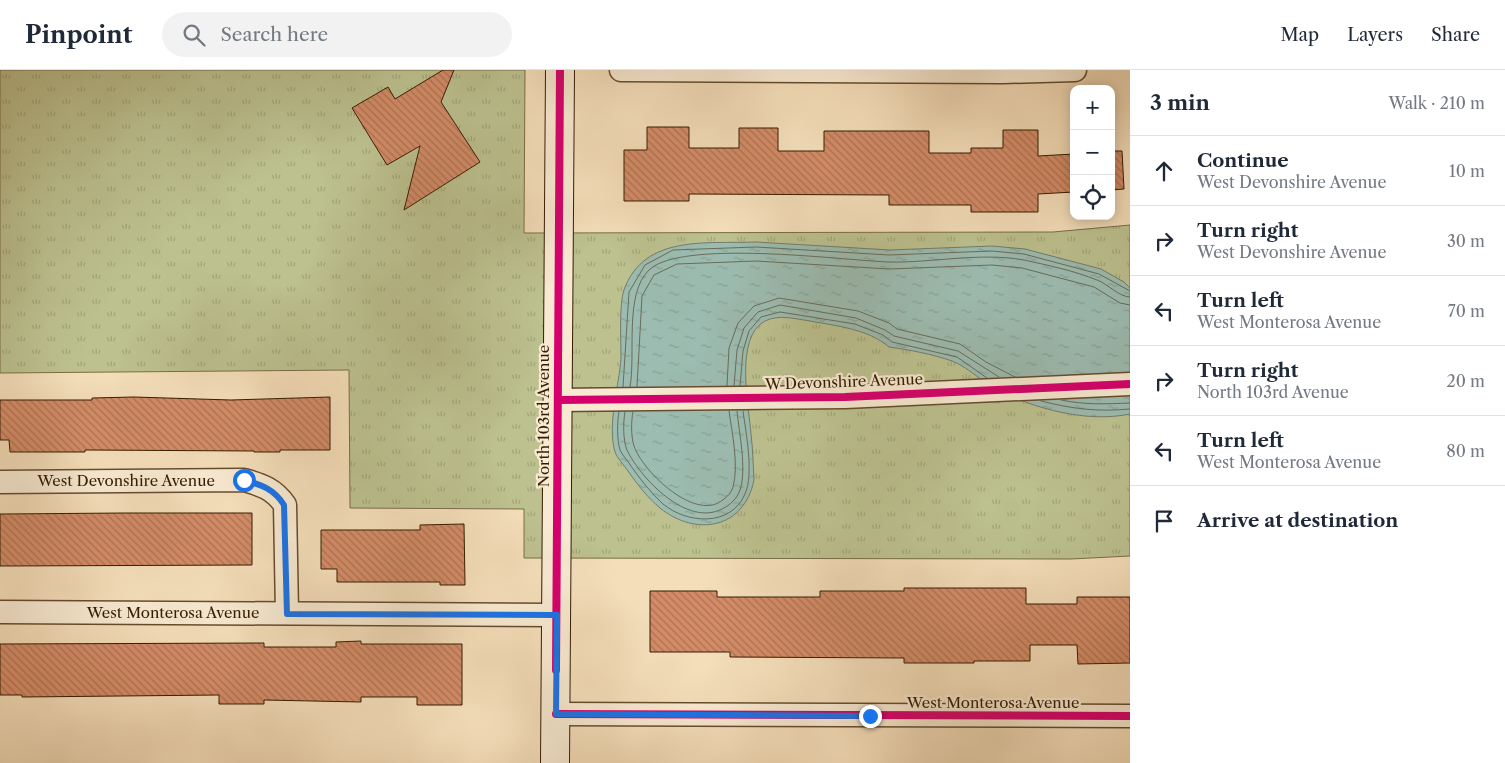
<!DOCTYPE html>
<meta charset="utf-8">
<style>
:root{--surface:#fff;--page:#f2f2f3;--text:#1f2937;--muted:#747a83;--line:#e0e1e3}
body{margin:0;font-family:"Libre Caslon Text",serif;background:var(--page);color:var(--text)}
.controls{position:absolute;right:15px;top:15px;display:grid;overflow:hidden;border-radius:10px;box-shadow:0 2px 12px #0003}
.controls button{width:45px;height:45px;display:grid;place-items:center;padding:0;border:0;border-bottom:1px solid var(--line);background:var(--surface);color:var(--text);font:25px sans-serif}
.stop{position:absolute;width:15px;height:15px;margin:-11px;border:4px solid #1a73e8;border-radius:50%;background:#fff}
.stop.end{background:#1a73e8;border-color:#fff;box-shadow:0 1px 5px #0008}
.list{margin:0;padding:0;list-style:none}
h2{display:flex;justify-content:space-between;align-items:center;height:65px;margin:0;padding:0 20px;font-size:21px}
h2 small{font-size:16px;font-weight:400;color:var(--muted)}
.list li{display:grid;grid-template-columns:32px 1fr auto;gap:15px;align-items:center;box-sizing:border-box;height:70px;padding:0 20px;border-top:1px solid var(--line)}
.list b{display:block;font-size:19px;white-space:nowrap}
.list p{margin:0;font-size:16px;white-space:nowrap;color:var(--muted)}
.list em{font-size:16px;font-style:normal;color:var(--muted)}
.icon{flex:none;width:28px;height:28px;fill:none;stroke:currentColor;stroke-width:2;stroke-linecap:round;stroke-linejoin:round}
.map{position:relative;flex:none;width:1130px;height:693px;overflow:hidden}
header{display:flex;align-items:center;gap:30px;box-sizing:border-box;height:70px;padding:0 25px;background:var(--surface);border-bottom:1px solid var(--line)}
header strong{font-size:24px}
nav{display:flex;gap:28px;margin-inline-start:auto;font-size:18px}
.search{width:350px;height:45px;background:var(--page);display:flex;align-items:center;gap:12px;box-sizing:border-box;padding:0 18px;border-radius:28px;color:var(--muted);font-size:19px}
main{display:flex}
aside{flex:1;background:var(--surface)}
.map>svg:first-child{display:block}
</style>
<header>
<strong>Pinpoint</strong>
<div class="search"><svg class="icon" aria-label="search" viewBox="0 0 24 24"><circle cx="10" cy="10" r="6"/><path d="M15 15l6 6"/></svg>Search here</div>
<nav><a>Map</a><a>Layers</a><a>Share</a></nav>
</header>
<main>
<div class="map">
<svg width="1130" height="693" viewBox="0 0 1130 693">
<defs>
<pattern id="grass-tufts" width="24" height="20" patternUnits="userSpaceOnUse" patternTransform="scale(1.25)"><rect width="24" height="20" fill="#bcc18f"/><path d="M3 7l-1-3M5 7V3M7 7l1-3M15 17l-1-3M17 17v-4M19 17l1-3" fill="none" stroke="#a2a57a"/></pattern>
<pattern id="water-ripples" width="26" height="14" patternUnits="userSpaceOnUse" patternTransform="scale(1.25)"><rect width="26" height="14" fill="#9cbcb1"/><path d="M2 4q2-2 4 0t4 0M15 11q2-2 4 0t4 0" fill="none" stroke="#87a196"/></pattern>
<pattern id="building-back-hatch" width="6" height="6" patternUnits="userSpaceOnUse" patternTransform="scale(1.25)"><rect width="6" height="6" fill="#d48c68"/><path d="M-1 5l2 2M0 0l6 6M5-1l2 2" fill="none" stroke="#ad7253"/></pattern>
</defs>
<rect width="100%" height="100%" fill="#f4deba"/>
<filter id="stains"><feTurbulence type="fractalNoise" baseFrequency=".004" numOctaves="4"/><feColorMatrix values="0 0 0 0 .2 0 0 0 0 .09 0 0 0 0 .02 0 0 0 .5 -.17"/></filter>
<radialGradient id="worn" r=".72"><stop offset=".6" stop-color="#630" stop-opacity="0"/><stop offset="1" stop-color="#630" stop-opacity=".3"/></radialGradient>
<path fill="url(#grass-tufts)" stroke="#786e48" d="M0 0H525L524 163 1053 162 1130 155V486L1071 489 524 488V439L350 438 349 300 0 303Z"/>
<path fill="url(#water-ripples)" stroke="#737c6a" d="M756 172 890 180 992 176 1025 179 1101 199 1124 212 1130 218V344C1087 353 1036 339 997 320 982 312 968 297 952 291 932 284 910 280 889 277 868 259 837 256 810 251 795 249 779 244 765 251 734 267 749 337 751 364 753 379 753 395 754 410 744 459 696 467 660 438 648 428 637 414 628 401 624 395 617 388 615 382 607 355 619 317 621 288 621 272 619 234 624 220 644 164 707 174 756 172Z"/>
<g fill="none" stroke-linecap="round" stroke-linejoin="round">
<g stroke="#686c58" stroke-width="1">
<path d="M727 316 729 278 738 253 754 236 779 228 858 241 889 253 897 259 960 274 986 292 1015 307"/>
<path d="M734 316 737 280 744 258 758 242 780 235 856 248 885 260 894 266 958 281 999 307"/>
<path d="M740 316 743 281 749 261 761 247 780 242 855 254 883 265 892 272 957 287 987 308"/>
<path d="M623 317 629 222 645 195 673 180 756 177 889 185 992 181 1024 184 1099 204 1130 221"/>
<path d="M630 317C636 284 624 224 649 200 681 169 841 190 888 192 933 193 979 182 1024 190 1047 195 1075 201 1097 210 1108 214 1119 227 1130 227"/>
<path d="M637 317 642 226 654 205 677 194 756 191 889 199 992 195 1022 198 1094 217 1120 233 1130 235"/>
<path d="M1061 330C1085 335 1106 334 1130 333"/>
<path d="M1041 331C1073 339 1097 342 1130 339"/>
<path d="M619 342C617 352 617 370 620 380 622 385 628 391 631 396 640 409 651 423 663 434 687 454 731 457 745 424 754 404 746 363 743 341"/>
<path d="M625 342C623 352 623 371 627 380 641 409 687 457 722 439 730 435 737 429 740 420 747 400 739 362 737 341"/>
<path d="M633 342C631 351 631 367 634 376 642 400 690 447 718 433 725 429 731 424 733 417 739 396 732 362 729 341"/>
</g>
</g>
<g fill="url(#building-back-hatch)" stroke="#351c00">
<path d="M443 0H454L441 32 480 92 404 140 420 76 387 95 352 38 388 17 395 29Z"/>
<path d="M647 57H689V78H739V58H778V81H824V61H929V83H971V78H1003V60H1038V86L1074 84V122L1038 124V142H971V135H889V125L689 124V131H624V80H647Z"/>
<path d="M1111 81H1122L1124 119 1111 120Z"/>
<path d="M134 327 231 330 330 327V380H280V382H254V381L85 380V382H10L9 370H0V330H92V328Z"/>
<path d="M124 443H252V495L0 496V444Z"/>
<path d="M464 454 465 515H440V512H337V499H321V460H420V455Z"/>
<path d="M904 518H1026V534H1077V527H1130V593L1078 594 1077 575H1030V591H974V593H904V588L730 587V582H650V521H717V527H820V521H904Z"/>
<path d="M361 571V574H462V635H417V627H361V632L264 630V634H219V625L22 627V625H0V574L264 573V577H336V572Z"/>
</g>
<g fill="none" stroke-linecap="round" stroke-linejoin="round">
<g stroke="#654c2e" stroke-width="25">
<g id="street">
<path d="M621 0 1003 2 1075 0"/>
<path d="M558 330 845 327 1130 314"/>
<path d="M0 412 244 410C262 415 274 419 285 435L287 543"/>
<path d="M0 542 557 545"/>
<path d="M556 644 1130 646"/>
</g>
</g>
<g stroke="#351c00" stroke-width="30">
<path id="secondary" d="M555 693 560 0"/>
</g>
<use href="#street" stroke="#f8ead2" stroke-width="22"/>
<use href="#secondary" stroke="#f8ead2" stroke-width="28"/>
<g stroke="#f8ead2" stroke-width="11">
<g id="cycleway">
<path d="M558 330 845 327 1130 314"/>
<path d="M556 600 560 0"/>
<path d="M556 644 1130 646"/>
</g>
</g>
<use href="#cycleway" stroke="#d6006c" stroke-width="8"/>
</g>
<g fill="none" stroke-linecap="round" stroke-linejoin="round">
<path stroke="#1a73e8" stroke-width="6" d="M244 410C262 415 274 419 284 435L287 544 557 545 556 644 870 646"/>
</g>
<g text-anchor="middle" stroke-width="4.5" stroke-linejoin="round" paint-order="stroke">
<g font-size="15" fill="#351c00" stroke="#f8ead2">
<text transform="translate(844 312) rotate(-2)" y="5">W Devonshire Avenue</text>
<text transform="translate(544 346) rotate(-90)" y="5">North 103rd Avenue</text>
<text x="126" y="416">West Devonshire Avenue</text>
<text x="173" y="548">West Monterosa Avenue</text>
<text x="993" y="638">West Monterosa Avenue</text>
</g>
</g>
<rect width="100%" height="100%" filter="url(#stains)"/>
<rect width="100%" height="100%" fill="url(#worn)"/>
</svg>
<div class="controls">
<button>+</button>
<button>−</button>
<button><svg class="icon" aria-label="locate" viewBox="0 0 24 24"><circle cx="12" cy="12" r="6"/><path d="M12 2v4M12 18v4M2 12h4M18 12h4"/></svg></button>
</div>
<div class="stop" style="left:244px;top:410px"></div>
<div class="stop end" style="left:870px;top:646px"></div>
</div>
<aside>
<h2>3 min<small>Walk · 210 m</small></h2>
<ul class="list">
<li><svg class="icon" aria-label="ahead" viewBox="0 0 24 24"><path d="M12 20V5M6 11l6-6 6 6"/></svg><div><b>Continue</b><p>West Devonshire Avenue</p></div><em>10 m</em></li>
<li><svg class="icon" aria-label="right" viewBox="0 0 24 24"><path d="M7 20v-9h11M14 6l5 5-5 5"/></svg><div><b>Turn right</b><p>West Devonshire Avenue</p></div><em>30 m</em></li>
<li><svg class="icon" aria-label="left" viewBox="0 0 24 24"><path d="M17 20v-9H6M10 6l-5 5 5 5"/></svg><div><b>Turn left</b><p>West Monterosa Avenue</p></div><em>70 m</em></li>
<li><svg class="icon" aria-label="right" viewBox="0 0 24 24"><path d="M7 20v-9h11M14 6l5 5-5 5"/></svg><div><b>Turn right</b><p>North 103rd Avenue</p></div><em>20 m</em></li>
<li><svg class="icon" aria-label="left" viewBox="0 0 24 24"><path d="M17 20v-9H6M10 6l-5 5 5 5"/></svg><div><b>Turn left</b><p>West Monterosa Avenue</p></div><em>80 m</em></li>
<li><svg class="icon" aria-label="arrive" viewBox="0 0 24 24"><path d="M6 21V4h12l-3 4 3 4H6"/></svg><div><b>Arrive at destination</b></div></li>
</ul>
</aside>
</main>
